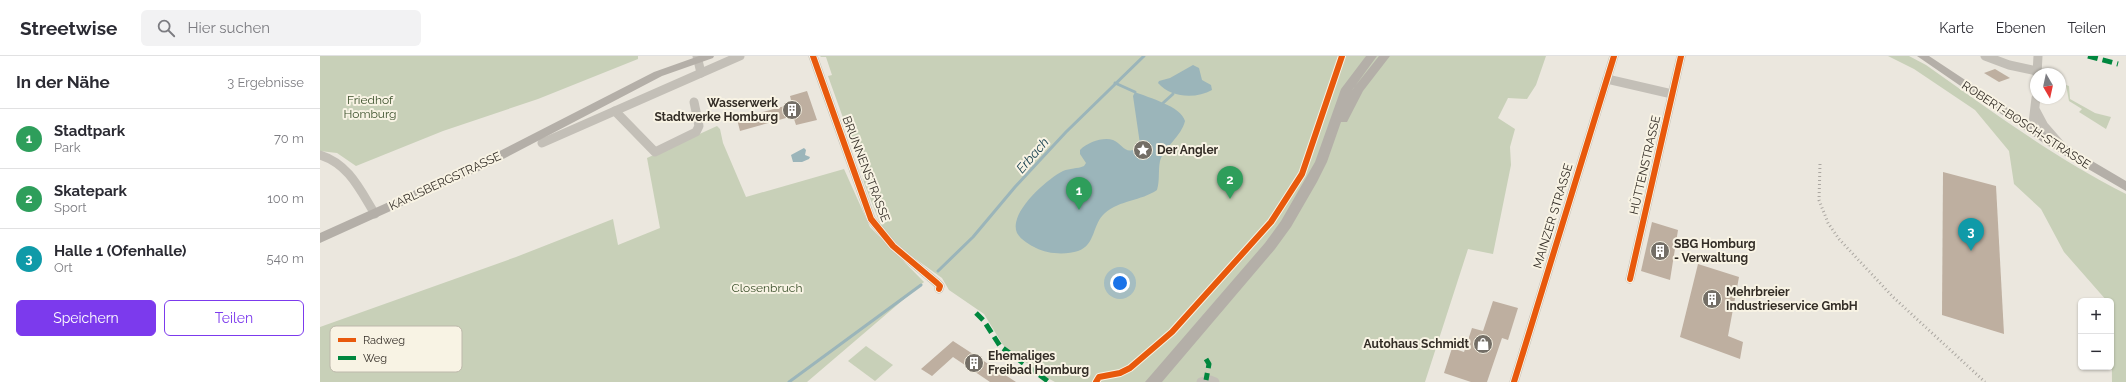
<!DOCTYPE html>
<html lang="de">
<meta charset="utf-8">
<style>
:root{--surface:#fff;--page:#f2f2f3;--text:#2b2b33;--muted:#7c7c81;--line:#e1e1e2;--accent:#7c3aed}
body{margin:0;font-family:Raleway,sans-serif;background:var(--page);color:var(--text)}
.controls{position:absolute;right:12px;bottom:12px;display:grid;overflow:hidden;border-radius:6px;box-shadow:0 1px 3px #0004}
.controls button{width:36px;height:36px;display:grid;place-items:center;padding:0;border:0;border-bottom:1px solid var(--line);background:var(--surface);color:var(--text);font:20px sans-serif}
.compass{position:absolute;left:1710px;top:12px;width:36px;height:36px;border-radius:50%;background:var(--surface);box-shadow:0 1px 3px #0004;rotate:171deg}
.you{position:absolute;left:800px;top:227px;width:14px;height:14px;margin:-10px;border:3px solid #fff;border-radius:50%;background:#1a73e8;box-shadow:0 0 0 6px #1a73e833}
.badge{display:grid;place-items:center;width:26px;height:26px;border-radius:50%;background:var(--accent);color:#fff;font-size:13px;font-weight:700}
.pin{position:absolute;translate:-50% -33px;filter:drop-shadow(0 1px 2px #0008)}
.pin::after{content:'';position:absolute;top:21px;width:14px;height:12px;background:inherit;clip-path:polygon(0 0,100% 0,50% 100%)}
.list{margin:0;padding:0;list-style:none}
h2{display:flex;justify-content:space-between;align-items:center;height:52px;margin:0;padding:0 16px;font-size:17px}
h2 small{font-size:13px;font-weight:400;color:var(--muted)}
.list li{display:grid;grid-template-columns:26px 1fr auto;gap:12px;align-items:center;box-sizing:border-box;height:60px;padding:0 16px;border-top:1px solid var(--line)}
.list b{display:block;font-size:15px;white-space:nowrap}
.list p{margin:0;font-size:13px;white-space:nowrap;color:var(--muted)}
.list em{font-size:13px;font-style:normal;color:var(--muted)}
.actions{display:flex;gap:8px;padding:12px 16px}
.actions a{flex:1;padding:9px 0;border:1px solid var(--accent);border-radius:6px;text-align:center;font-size:14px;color:var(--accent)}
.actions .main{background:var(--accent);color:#fff}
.icon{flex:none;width:22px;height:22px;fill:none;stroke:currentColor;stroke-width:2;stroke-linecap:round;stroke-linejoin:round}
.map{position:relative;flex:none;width:1806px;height:326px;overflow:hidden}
header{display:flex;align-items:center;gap:24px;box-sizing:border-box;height:56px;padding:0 20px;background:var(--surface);border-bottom:1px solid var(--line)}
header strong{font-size:19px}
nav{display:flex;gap:22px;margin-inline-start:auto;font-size:14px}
.search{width:280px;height:36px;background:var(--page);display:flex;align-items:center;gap:10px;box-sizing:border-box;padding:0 14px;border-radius:6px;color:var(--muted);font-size:15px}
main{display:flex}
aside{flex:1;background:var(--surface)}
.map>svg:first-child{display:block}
</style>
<header>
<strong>Streetwise</strong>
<div class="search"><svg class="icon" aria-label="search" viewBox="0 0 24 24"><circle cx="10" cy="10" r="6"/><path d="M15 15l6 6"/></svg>Hier suchen</div>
<nav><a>Karte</a><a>Ebenen</a><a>Teilen</a></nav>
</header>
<main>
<aside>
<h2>In der Nähe<small>3 Ergebnisse</small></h2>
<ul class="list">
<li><span class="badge" style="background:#2e9e5b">1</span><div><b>Stadtpark</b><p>Park</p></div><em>70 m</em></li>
<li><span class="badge" style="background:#2e9e5b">2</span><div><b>Skatepark</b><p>Sport</p></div><em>100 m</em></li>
<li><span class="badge" style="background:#0f9aa8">3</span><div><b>Halle 1 (Ofenhalle)</b><p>Ort</p></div><em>540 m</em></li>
</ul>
<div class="actions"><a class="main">Speichern</a><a>Teilen</a></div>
</aside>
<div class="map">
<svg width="1806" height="326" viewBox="0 0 1806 326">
<rect width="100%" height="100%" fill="#ebe7de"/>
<g fill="#c8d0b8">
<path d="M0 0H318V3L218 43 123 75 36 110 17 97 0 95Z"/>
<path d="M501 0H1226L1216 29 1207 43 1188 42 1178 62 1195 73 1190 91 1191 109 1173 198 1148 193 1105 326H735L722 319 683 289 664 258 629 234 622 222 590 199 563 175 544 127 541 112 508 20 512 19 506 1H500Z"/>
<path d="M1568 0H1589L1606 9C1671 55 1735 102 1806 138V326H1792L1791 245H1787L1744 196 1721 153 1694 128 1689 95 1655 54 1594 13Z"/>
<path d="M1746 29 1749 30 1750 43 1775 57 1791 61 1786 73 1759 56 1762 53 1749 45Z"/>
<path d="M397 70 400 73 403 87 426 141 524 113 550 171 604 226 487 326H0V271L196 201 293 163 298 189 340 172 327 102Z"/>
<path d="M546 290 573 309 555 325 528 305Z"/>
</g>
<g fill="#9bb5ba">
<path d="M873 9 879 12 882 24 891 29 892 34C876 43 851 42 838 27L839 25 850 22Z"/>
<path d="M815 36C829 42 861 50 865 65 861 81 845 90 840 105 838 115 840 124 837 134 821 145 800 144 785 157 772 168 776 189 758 195 746 199 727 198 716 192 710 189 701 184 697 177 688 157 727 123 743 115 750 112 757 113 764 110L766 107 760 98V94C768 86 783 81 793 84 803 88 807 103 820 88L813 40Z"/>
<path d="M484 92 486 94 485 99 490 101 489 103 482 106H473L471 99Z"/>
</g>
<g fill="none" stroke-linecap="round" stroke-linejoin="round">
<g stroke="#9bb5ba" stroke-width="3">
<path d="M795 27 815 36"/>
<path d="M843 47 853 38"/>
<path d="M618 215 653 181 695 131 746 76 824 0"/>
<path d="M469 326 601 229"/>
</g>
</g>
<g fill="#beafa0">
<path d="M1675 13 1690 22 1679 26 1664 17Z"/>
<path d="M487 35 497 64 476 69 473 60 420 75 417 63 472 48 470 40Z"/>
<path d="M1623 116 1676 130 1684 278 1622 259Z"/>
<path d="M1332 166 1358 174 1350 224 1321 215Z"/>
<path d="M1378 208 1419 221 1408 280 1423 286 1420 303 1360 281Z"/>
<path d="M1173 245 1198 252 1188 284 1182 282 1167 326H1151L1124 317 1132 292 1144 296 1152 272 1163 275Z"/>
<path d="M633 285 696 326H670L633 301 612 320 601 313Z"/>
</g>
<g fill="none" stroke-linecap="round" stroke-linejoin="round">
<g stroke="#c3bfb7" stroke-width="9">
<path d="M377 0 381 17"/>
<path d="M493 0 551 163 573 190 617 227 620 230 619 233"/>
<path d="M1665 0 1689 9 1717 15"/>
<path d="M1717 18 1718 0"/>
<path d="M1287 23 1352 38"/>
<path d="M295 55 335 96 376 76 379 70 374 46"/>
<path d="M1716 55 1724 70 1744 93"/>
<path d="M1714 76 1713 67 1716 42"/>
<path d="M222 87 420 0"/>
<path d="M0 99C29 108 40 134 55 158"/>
<path d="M1310 223 1361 0"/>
<path d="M881 326 890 324 895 326"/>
<path d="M1194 326 1294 0"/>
</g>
<g fill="#b4afa8" fill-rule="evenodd">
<path d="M379 0H394L393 2 342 20 170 110 0 187V177L162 104 334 16Z"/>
<path d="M1046 0H1057L1033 33 1032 34 1059 0H1070L1043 35 1027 66H1021L1007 106 997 126 971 171 955 193 842 326H825L945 187 961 165 995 106 1021 33Z"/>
<path d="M1597 0H1609L1733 82 1806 125V135L1725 88Z"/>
</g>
<path stroke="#aba7a1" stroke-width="3" stroke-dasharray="1 3" stroke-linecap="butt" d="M1500 108 1499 144 1508 167 1519 183 1573 241 1665 326"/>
<g stroke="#00873e" stroke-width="5" stroke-dasharray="10 5" stroke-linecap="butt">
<path d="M1768 0 1798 8"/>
<path d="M656 257 664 265 680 290 729 326"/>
<path d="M886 303 889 308 886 324"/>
</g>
<g stroke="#f8f3e4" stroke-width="8">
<g id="cycleway">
<path d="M493 0 551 163 573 190 617 227 620 230 619 233"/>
<path d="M1310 223 1361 0"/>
<path d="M776 326 779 321 800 317 810 312 852 276 951 166 982 118 1022 0"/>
<path d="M1194 326 1294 0"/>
</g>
</g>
<use href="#cycleway" stroke="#e8590c" stroke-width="6"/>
</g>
<defs>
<g id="building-disc" transform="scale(1)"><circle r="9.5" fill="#736e66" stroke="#f8f3e4"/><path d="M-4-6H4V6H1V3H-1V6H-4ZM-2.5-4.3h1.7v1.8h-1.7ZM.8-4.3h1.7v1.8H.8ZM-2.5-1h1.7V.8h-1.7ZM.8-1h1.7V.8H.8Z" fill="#fff"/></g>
<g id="sight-disc" transform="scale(1)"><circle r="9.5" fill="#736e66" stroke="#f8f3e4"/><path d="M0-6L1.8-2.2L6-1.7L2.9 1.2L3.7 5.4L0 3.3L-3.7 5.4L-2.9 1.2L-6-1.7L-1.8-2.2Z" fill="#fff"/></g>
<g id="shop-disc" transform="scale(1)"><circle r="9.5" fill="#736e66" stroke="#f8f3e4"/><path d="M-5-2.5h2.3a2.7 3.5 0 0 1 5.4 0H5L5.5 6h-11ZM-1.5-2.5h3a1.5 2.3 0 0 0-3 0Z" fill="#fff"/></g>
</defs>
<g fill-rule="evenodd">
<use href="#building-disc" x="472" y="54"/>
<use href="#sight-disc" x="823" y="94"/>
<use href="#building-disc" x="1340" y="195"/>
<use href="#building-disc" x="1392" y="243"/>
<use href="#shop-disc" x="1163" y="288"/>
<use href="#building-disc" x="654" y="307"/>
</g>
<g text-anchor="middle" stroke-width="4" stroke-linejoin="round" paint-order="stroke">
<g font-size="12" fill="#3b502b" stroke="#f8f3e4">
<text x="50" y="48">Friedhof<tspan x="50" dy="14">Homburg</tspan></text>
<text x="447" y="236">Closenbruch</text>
</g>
<g font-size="12" font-weight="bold" fill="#332d26" stroke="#f8f3e4" text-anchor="start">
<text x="458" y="51" text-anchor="end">Wasserwerk<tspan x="458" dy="14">Stadtwerke Homburg</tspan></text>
<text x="837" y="98">Der Angler</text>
<text x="1354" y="192">SBG Homburg<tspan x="1354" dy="14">- Verwaltung</tspan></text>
<text x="1406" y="240">Mehrbreier<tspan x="1406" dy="14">Industrieservice GmbH</tspan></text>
<text x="1149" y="292" text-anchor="end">Autohaus Schmidt</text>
<text x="668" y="304">Ehemaliges<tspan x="668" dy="14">Freibad Homburg</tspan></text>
</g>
<g font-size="12" fill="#332d26" stroke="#f8f3e4">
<text transform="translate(1706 69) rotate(33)" y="4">ROBERT-BOSCH-STRASSE</text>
<text transform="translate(1325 109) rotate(-77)" y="4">HÜTTENSTRASSE</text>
<text transform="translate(546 113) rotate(69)" y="4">BRUNNENSTRASSE</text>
<text transform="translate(125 125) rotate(-25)" y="4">KARLSBERGSTRASSE</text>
<text transform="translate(1233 160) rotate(-73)" y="4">MAINZER STRASSE</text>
</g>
<g font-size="13" font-style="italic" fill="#1e4553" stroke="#f8f3e4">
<text transform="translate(712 99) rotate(-49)" y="5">Erbach</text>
</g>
</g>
<rect x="10" y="270" width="132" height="46" rx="6" fill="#f8f3e4" stroke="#bdb8ab" stroke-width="1"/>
<rect x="18" y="282" width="18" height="4" fill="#e8590c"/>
<rect x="18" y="300" width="18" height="4" fill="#00873e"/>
<g font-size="11" fill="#332d26">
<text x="43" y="288">Radweg</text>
<text x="43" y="306">Weg</text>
</g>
</svg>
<div class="controls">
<button>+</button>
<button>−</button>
</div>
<svg class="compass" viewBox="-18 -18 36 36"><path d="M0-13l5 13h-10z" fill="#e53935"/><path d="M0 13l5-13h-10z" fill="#7c7c81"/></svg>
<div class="you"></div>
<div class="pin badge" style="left:759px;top:154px;background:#2e9e5b">1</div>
<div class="pin badge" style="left:910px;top:143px;background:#2e9e5b">2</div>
<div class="pin badge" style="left:1651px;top:195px;background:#0f9aa8">3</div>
</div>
</main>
